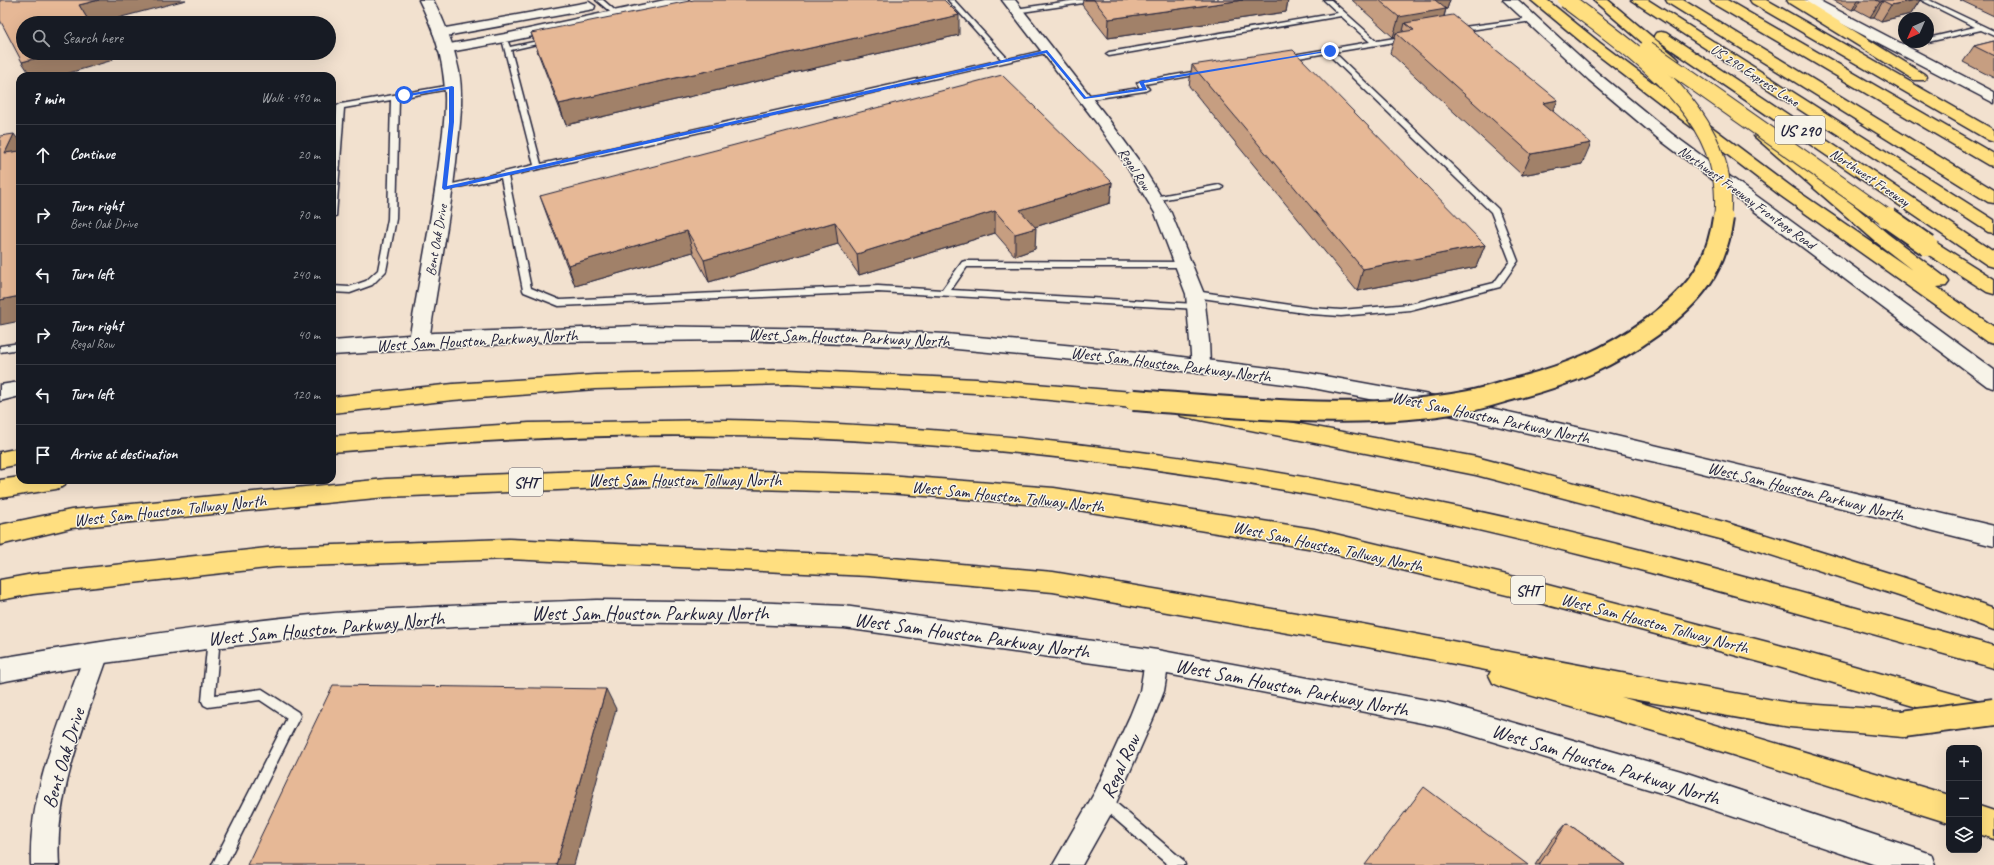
<!DOCTYPE html>
<meta charset="utf-8">
<style>
:root{--surface:#171b24;--page:#242831;--text:#f1f3f6;--muted:#9ea1a6;--line:#363941}
body{margin:0;font-family:Caveat,sans-serif;background:var(--page);color:var(--text)}
.controls{position:absolute;right:12px;bottom:12px;display:grid;overflow:hidden;border-radius:8px;box-shadow:0 4px 16px #0002}
.controls button{width:36px;height:36px;display:grid;place-items:center;padding:0;border:0;border-bottom:1px solid var(--line);background:var(--surface);color:var(--text);font:20px sans-serif}
.compass{position:absolute;left:1898px;top:12px;width:36px;height:36px;border-radius:50%;background:var(--surface);box-shadow:0 4px 16px #0002;rotate:225deg}
.stop{position:absolute;width:12px;height:12px;margin:-9px;border:3px solid #2563eb;border-radius:50%;background:#fff}
.stop.end{background:#2563eb;border-color:#fff;box-shadow:0 1px 4px #0008}
.list{margin:0;padding:0;list-style:none}
h2{display:flex;justify-content:space-between;align-items:center;height:52px;margin:0;padding:0 16px;font-size:17px}
h2 small{font-size:13px;font-weight:400;color:var(--muted)}
.list li{display:grid;grid-template-columns:26px 1fr auto;gap:12px;align-items:center;box-sizing:border-box;height:60px;padding:0 16px;border-top:1px solid var(--line)}
.list b{display:block;font-size:15px;white-space:nowrap}
.list p{margin:0;font-size:13px;white-space:nowrap;color:var(--muted)}
.list em{font-size:13px;font-style:normal;color:var(--muted)}
.icon{flex:none;width:22px;height:22px;fill:none;stroke:currentColor;stroke-width:2;stroke-linecap:round;stroke-linejoin:round}
.map{position:relative;flex:none;width:1994px;height:865px;overflow:hidden}
.search{position:absolute;background:var(--surface);box-shadow:0 4px 16px #0002;left:16px;top:16px;width:320px;height:44px;display:flex;align-items:center;gap:10px;box-sizing:border-box;padding:0 14px;border-radius:22px;color:var(--muted);font-size:15px}
.panel{position:absolute;background:var(--surface);box-shadow:0 4px 16px #0002;left:16px;top:72px;width:320px;height:412px;border-radius:12px}
.map>svg:first-child{display:block}
</style>
<div class="map">
<svg width="1994" height="865" viewBox="0 0 1994 865">
<rect width="100%" height="100%" fill="#f2e1cf"/>
<filter id="ink" filterUnits="userSpaceOnUse"><feTurbulence type="fractalNoise" baseFrequency=".025" numOctaves="2"/><feDisplacementMap in="SourceGraphic" scale="8" xChannelSelector="R" yChannelSelector="G"/><feConvolveMatrix kernelMatrix="1 2 1 2 8 2 1 2 1" color-interpolation-filters="sRGB"/></filter>
<g filter="url(#ink)">
<g fill="none" stroke-linecap="round" stroke-linejoin="round">
<g stroke="#22223b" stroke-width="3">
<g id="service">
<path d="M596 0H603L619 14 614 15Z"/>
<path d="M948 0H954L1008 59 1047 50 1050 52 508 176 531 288 560 300 878 286 942 290 962 262 965 261 1183 262 1187 265 1186 267H967L951 290 1196 304 1200 307 1199 309 878 292 559 306 524 292 523 290 501 178 444 190 440 188 444 186 534 165 503 43 504 42H508L510 47 547 39 550 41 511 50 541 164 1002 60Z"/>
<path d="M1077 0H1093L1090 2 1015 13 1012 11 1015 9Z"/>
<path d="M1324 0H1331L1377 41 1407 36 1410 38 1407 40 1334 52 1498 209 1518 261 1500 287 1410 310 1341 316 1311 314 1195 297 1191 294 1195 291 1311 308 1341 310 1410 304 1494 283 1510 261 1491 212 1327 53 1287 60 1284 58 1287 56 1370 42 1341 16 1109 56 1106 54 1109 52 1338 13Z"/>
<path d="M1921 0H1929L1994 31V36L1981 30 1928 42V38L1975 27Z"/>
<path d="M1531 18 1533 19V21L1456 32 1453 30 1456 28Z"/>
<path d="M1911 42H1922L1898 49 1895 47Z"/>
<path d="M1204 70 1207 72 1206 73 1145 84 1149 89 1145 91 1085 100 1081 98 1085 96 1140 88 1137 83 1141 81Z"/>
<path d="M452 85 456 87 454 88 399 98 396 219 386 271 372 285 350 293 332 292V286L349 287 366 281 378 270 388 219 391 100 344 108 336 216 332 218V169L337 106 341 104Z"/>
<path d="M1219 185 1223 187 1222 189 1154 201 1150 199 1154 197Z"/>
<path d="M20 343V349L0 352V346Z"/>
<path d="M214 632 218 633 220 637 215 695 262 689 298 712 300 716 226 865H212L287 718 260 700 208 707 204 705 202 701 208 637 210 633Z"/>
<path d="M1104 795 1109 797 1183 860 1185 865H1168L1099 805 1097 801 1099 797Z"/>
</g>
</g>
<g stroke="#22223b" stroke-width="3">
<g id="minor">
<path d="M665 0H689L683 4 505 42 444 53 439 52 437 49 439 46 444 45 505 34Z"/>
<path d="M1002 0H1015L1106 116 1139 161 1171 213 1204 294 1209 341 1210 366 1208 371 1201 373 1194 371 1192 366 1186 294 1155 213 1124 162 1096 122Z"/>
<path d="M589 2 595 6 594 9 440 37 435 36 433 33 435 30 440 29Z"/>
<path d="M97 643 105 646 109 653C86 721 54 792 59 865H31C28 792 61 721 85 653L89 646Z"/>
<path d="M1157 651 1165 654 1169 661 1164 691 1154 717 1113 810 1082 865H1053L1095 792 1130 716 1140 691 1145 661 1149 654Z"/>
</g>
</g>
<g stroke="#22223b" stroke-width="3">
<path id="tertiary" d="M419 0H433C445 22 454 46 459 71 464 101 459 132 456 162 449 222 438 281 429 340L426 345 419 347 412 345 409 340C419 281 431 222 439 163 443 133 448 102 443 72 440 47 430 22 419 0Z"/>
</g>
<g stroke="#22223b" stroke-width="3">
<g id="secondary">
<path d="M1503 0H1518L1599 74 1672 134 1994 370V388L1987 386 1660 140 1589 80Z"/>
<path d="M1800 0H1818L1994 92V103L1802 3Z"/>
<path d="M639 326 844 329 946 334 1150 353 1308 373 1440 397 1599 432 1994 526V546L1678 467 1440 413 1308 387 1150 367 946 348 741 340 536 342 332 355V341L434 333Z"/>
<path d="M20 382V396L0 401V385Z"/>
<path d="M597 600 754 602 844 606 1157 650 1448 704 1681 771 1920 850 1931 854 1935 865H1876L1681 799 1448 728 1157 672 844 628 754 624 597 622 454 627 312 637 214 648 97 664 0 682V658C103 641 207 625 311 615 406 606 502 604 597 600Z"/>
</g>
</g>
<g stroke="#22223b" stroke-width="3">
<g id="motorway">
<path d="M1531 0H1547L1600 43 1793 188 1912 270 1876 242 1754 136 1756 133 1762 131 1768 133 1888 234 1946 278 1949 282 1946 286 1937 287 1994 327V344L1987 342 1781 196 1590 49Z"/>
<path d="M1593 0H1608L1676 57 1679 60 1676 63H1666Z"/>
<path d="M1631 0H1648L1994 220V233L1988 232Z"/>
<path d="M1666 0H1683L1994 190V203L1988 202 1668 3Z"/>
<path d="M1710 0H1727L1994 154V166L1988 165 1712 3Z"/>
<path d="M1750 0H1767L1994 130V142L1988 140 1752 3Z"/>
<path d="M1787 0H1804L1924 74 1927 77 1924 80H1914L1789 3Z"/>
<path d="M1661 32 1666 33 1994 252V267L1987 265 1656 39 1654 36 1656 33Z"/>
<path d="M1928 240 1935 242 1994 279V294L1987 292 1921 250 1919 246 1921 242Z"/>
<path d="M788 370 976 379 1133 392 1161 399 1164 404 1161 409 1153 412 1133 408 976 393 788 384 595 389 453 400 332 413V397L453 384 595 375Z"/>
<path d="M1188 403 1476 457 1724 522 1902 577 1994 608V630L1899 596 1724 540 1476 475 1180 416 1177 411 1180 406Z"/>
<path d="M726 420C971 425 1213 455 1453 506 1635 544 1815 597 1994 646V668C1768 605 1543 538 1312 495 1120 460 926 439 730 436 597 433 464 441 332 452V436L529 423Z"/>
<path d="M20 448V464L0 468V452Z"/>
<path d="M654 468 887 475 1054 488 1314 529 1532 581 1775 644 1979 701 1989 704 1993 713 1989 722 1979 725 1775 666 1532 601 1314 549 1054 506 887 493 654 486 386 497 71 528 0 545V525L71 510 386 479Z"/>
<path d="M20 477V480H67L64 486 56 489 0 498V480Z"/>
<path d="M509 539 869 556 1053 572 1362 624 1648 678 1790 703 1903 711 1913 715 1917 724 1913 733 1903 737 1790 727 1621 697 1949 795V823L1688 741 1502 687 1493 683 1489 675 1491 671 1362 646 1053 592 869 576 509 559 276 567 33 594 0 600V580L33 574 276 547Z"/>
<path d="M1979 806 1994 811V839L1979 834Z"/>
</g>
</g>
<use href="#service" fill="#f7f3e8" fill-rule="evenodd"/>
<use href="#minor" fill="#f7f3e8" fill-rule="evenodd"/>
<use href="#tertiary" fill="#f7f3e8" fill-rule="evenodd"/>
<use href="#secondary" fill="#f7f3e8" fill-rule="evenodd"/>
<use href="#motorway" fill="#ffdf80" fill-rule="evenodd"/>
<g stroke="#22223b" stroke-width="18" stroke-linecap="butt">
<g id="motorway-bridge-far2">
<path d="M1566 0C1637 54 1735 117 1722 219"/>
<path d="M1647 49 1889 219"/>
</g>
</g>
<g stroke="#22223b" stroke-width="24" stroke-linecap="butt">
<g id="motorway-bridge-far1">
<path d="M1888 218 1928 246"/>
<path d="M1133 400C1243 407 1359 422 1469 401 1486 398 1502 392 1518 388 1570 374 1608 359 1652 327 1693 296 1716 270 1723 218"/>
</g>
</g>
<g stroke="#22223b" stroke-width="30" stroke-linecap="butt">
<path id="motorway-bridge" d="M1903 724 1994 712"/>
</g>
<use href="#motorway-bridge-far2" stroke="#ffdf80" stroke-width="16"/>
<use href="#motorway-bridge-far1" stroke="#ffdf80" stroke-width="20"/>
<use href="#motorway-bridge" stroke="#ffdf80" stroke-width="26"/>
</g>
<g fill="#c69e81" stroke="#22223b">
<path d="M1083 0H1288L1286 12 1108 38 1082 5Z"/>
<path d="M1352 0H1450L1447 9H1446L1444 17 1553 111 1582 164 1522 175 1390 53 1395 37H1393Z"/>
<path d="M1833 0H1920L1911 14 1881 21 1874 17H1870L1855 9 1852 10Z"/>
<path d="M1960 0H1994V16Z"/>
<path d="M531 33 959 35 566 125 538 53Z"/>
<path d="M1994 41V78L1963 62 1974 46Z"/>
<path d="M1192 65 1485 245 1476 267 1357 291 1189 86Z"/>
<path d="M1112 182 1110 203 1035 227V249L1015 256 995 233 859 275 838 244 709 282 693 252 575 286 548 218 540 196Z"/>
<path d="M1567 823 1626 865H1535L1551 841Z"/>
</g>
<g fill="#a18169" stroke="#22223b">
<path d="M99 0H186L99 23H90L79 5Z"/>
<path d="M1243 0H1288L1286 12 1108 38 1109 19Z"/>
<path d="M1425 0H1450L1447 9H1446L1440 29 1414 30 1405 23 1402 35 1396 33 1395 37H1393L1399 17Z"/>
<path d="M1858 0H1861L1855 9 1852 10Z"/>
<path d="M1915 0H1920L1911 14 1881 21 1891 5Z"/>
<path d="M1883 1 1874 17H1870L1880 2Z"/>
<path d="M959 15V35L566 125 559 104Z"/>
<path d="M55 53H109L113 60 59 76H31L22 62Z"/>
<path d="M1558 100 1549 121 1543 103Z"/>
<path d="M14 134 20 142V173L5 153Z"/>
<path d="M1591 143 1582 164 1522 175 1531 154Z"/>
<path d="M1112 182 1110 203 1019 232 1020 210Z"/>
<path d="M995 211V233L859 275 857 254Z"/>
<path d="M835 222 838 244 709 282 704 260Z"/>
<path d="M1036 228 1035 249 1015 256V234Z"/>
<path d="M687 231 693 252 575 286 568 265Z"/>
<path d="M1485 245 1476 267 1357 291 1363 269Z"/>
<path d="M20 296V321L0 325V300Z"/>
<path d="M606 689 616 709 574 865H556Z"/>
</g>
<g fill="#e6b896" stroke="#22223b">
<path d="M0 0H99L79 5 90 23H23V53H55L22 62 0 20Z"/>
<path d="M694 0H944L959 15 559 104 531 33Z"/>
<path d="M1094 0H1243L1109 19Z"/>
<path d="M1379 0H1435L1446 9 1399 17Z"/>
<path d="M1876 0H1915L1891 5 1883 1 1880 2Z"/>
<path d="M1453 15 1558 100 1543 103 1591 143 1531 154 1396 33 1414 30 1405 23Z"/>
<path d="M1994 41V56L1974 46Z"/>
<path d="M1293 50 1485 245 1363 269 1192 65Z"/>
<path d="M1002 75 1112 182 1020 210 1036 228 1015 234 995 211 857 254 835 222 704 260 687 231 568 265 540 196Z"/>
<path d="M14 134 5 153 20 151V296L0 300V136Z"/>
<path d="M333 685 606 689 556 865H247Z"/>
<path d="M1424 787 1528 865H1365Z"/>
<path d="M1567 823 1626 865H1539Z"/>
</g>
</g>
<path fill="#2563eb" d="M1047 50 1086 97 1142 88 1139 82 1141 81 1330 50 1332 51 1144 83 1147 90 1084 99 1046 53 444 190 442 188 449 122V89L404 97 402 95 452 86 454 87V122L447 186Z"/>
<g text-anchor="middle" stroke-width="3" stroke-linejoin="round" paint-order="stroke">
<g font-size="14" fill="#22223b" stroke="#f7f3e8">
<text transform="translate(1755 75) rotate(33)" y="5">US 290 Express Lane</text>
<text transform="translate(1135 169) rotate(57)" y="5">Regal Row</text>
<text transform="translate(1870 177) rotate(34)" y="5">Northwest Freeway</text>
<text transform="translate(1747 197) rotate(36)" y="5">Northwest Freeway Frontage Road</text>
<text transform="translate(436 240) rotate(-80)" y="5">Bent Oak Drive</text>
</g>
<g fill="#f7f3e8" stroke="#62616f" stroke-width="1">
<rect x="1775" y="116" width="50" height="28" rx="3"/>
<rect x="509" y="468" width="34" height="28" rx="3"/>
<rect x="1511" y="576" width="34" height="28" rx="3"/>
</g>
<g font-size="16" font-weight="bold" fill="#22223b">
<text x="1800" y="136">US 290</text>
<text x="526" y="488">SHT</text>
<text x="1528" y="596">SHT</text>
</g>
<g font-size="17" fill="#22223b" stroke="#f7f3e8">
<text transform="translate(849 337) rotate(2)" y="6">West Sam Houston Parkway North</text>
<text transform="translate(477 340) rotate(-3)" y="6">West Sam Houston Parkway North</text>
<text transform="translate(1171 364) rotate(7)" y="6">West Sam Houston Parkway North</text>
<text transform="translate(1491 417) rotate(12)" y="6">West Sam Houston Parkway North</text>
<text x="685" y="486">West Sam Houston Tollway North</text>
<text transform="translate(1806 491) rotate(14)" y="6">West Sam Houston Parkway North</text>
<text transform="translate(1008 496) rotate(6)" y="6">West Sam Houston Tollway North</text>
<text transform="translate(170 510) rotate(-6)" y="6">West Sam Houston Tollway North</text>
<text transform="translate(1328 546) rotate(12)" y="6">West Sam Houston Tollway North</text>
<text transform="translate(1655 623) rotate(15)" y="6">West Sam Houston Tollway North</text>
</g>
<g font-size="20" fill="#22223b" stroke="#f7f3e8">
<text x="650" y="620">West Sam Houston Parkway North</text>
<text transform="translate(326 628) rotate(-5)" y="7">West Sam Houston Parkway North</text>
<text transform="translate(972 635) rotate(8)" y="7">West Sam Houston Parkway North</text>
<text transform="translate(1292 687) rotate(11)" y="7">West Sam Houston Parkway North</text>
<text transform="translate(63 758) rotate(-73)" y="7">Bent Oak Drive</text>
<text transform="translate(1606 764) rotate(17)" y="7">West Sam Houston Parkway North</text>
<text transform="translate(1120 766) rotate(-65)" y="7">Regal Row</text>
</g>
</g>
</svg>
<div class="controls">
<button>+</button>
<button>−</button>
<button><svg class="icon" aria-label="layers" viewBox="0 0 24 24"><path d="M12 4l9 5-9 5-9-5zM3 14l9 5 9-5"/></svg></button>
</div>
<svg class="compass" viewBox="-18 -18 36 36"><path d="M0-13l5 13h-10z" fill="#e53935"/><path d="M0 13l5-13h-10z" fill="#9ea1a6"/></svg>
<div class="stop" style="left:404px;top:95px"></div>
<div class="stop end" style="left:1330px;top:51px"></div>
<div class="search"><svg class="icon" aria-label="search" viewBox="0 0 24 24"><circle cx="10" cy="10" r="6"/><path d="M15 15l6 6"/></svg>Search here</div>
<section class="panel">
<h2>7 min<small>Walk · 490 m</small></h2>
<ul class="list">
<li><svg class="icon" aria-label="ahead" viewBox="0 0 24 24"><path d="M12 20V5M6 11l6-6 6 6"/></svg><div><b>Continue</b></div><em>20 m</em></li>
<li><svg class="icon" aria-label="right" viewBox="0 0 24 24"><path d="M7 20v-9h11M14 6l5 5-5 5"/></svg><div><b>Turn right</b><p>Bent Oak Drive</p></div><em>70 m</em></li>
<li><svg class="icon" aria-label="left" viewBox="0 0 24 24"><path d="M17 20v-9H6M10 6l-5 5 5 5"/></svg><div><b>Turn left</b></div><em>240 m</em></li>
<li><svg class="icon" aria-label="right" viewBox="0 0 24 24"><path d="M7 20v-9h11M14 6l5 5-5 5"/></svg><div><b>Turn right</b><p>Regal Row</p></div><em>40 m</em></li>
<li><svg class="icon" aria-label="left" viewBox="0 0 24 24"><path d="M17 20v-9H6M10 6l-5 5 5 5"/></svg><div><b>Turn left</b></div><em>120 m</em></li>
<li><svg class="icon" aria-label="arrive" viewBox="0 0 24 24"><path d="M6 21V4h12l-3 4 3 4H6"/></svg><div><b>Arrive at destination</b></div></li>
</ul>
</section>
</div>
